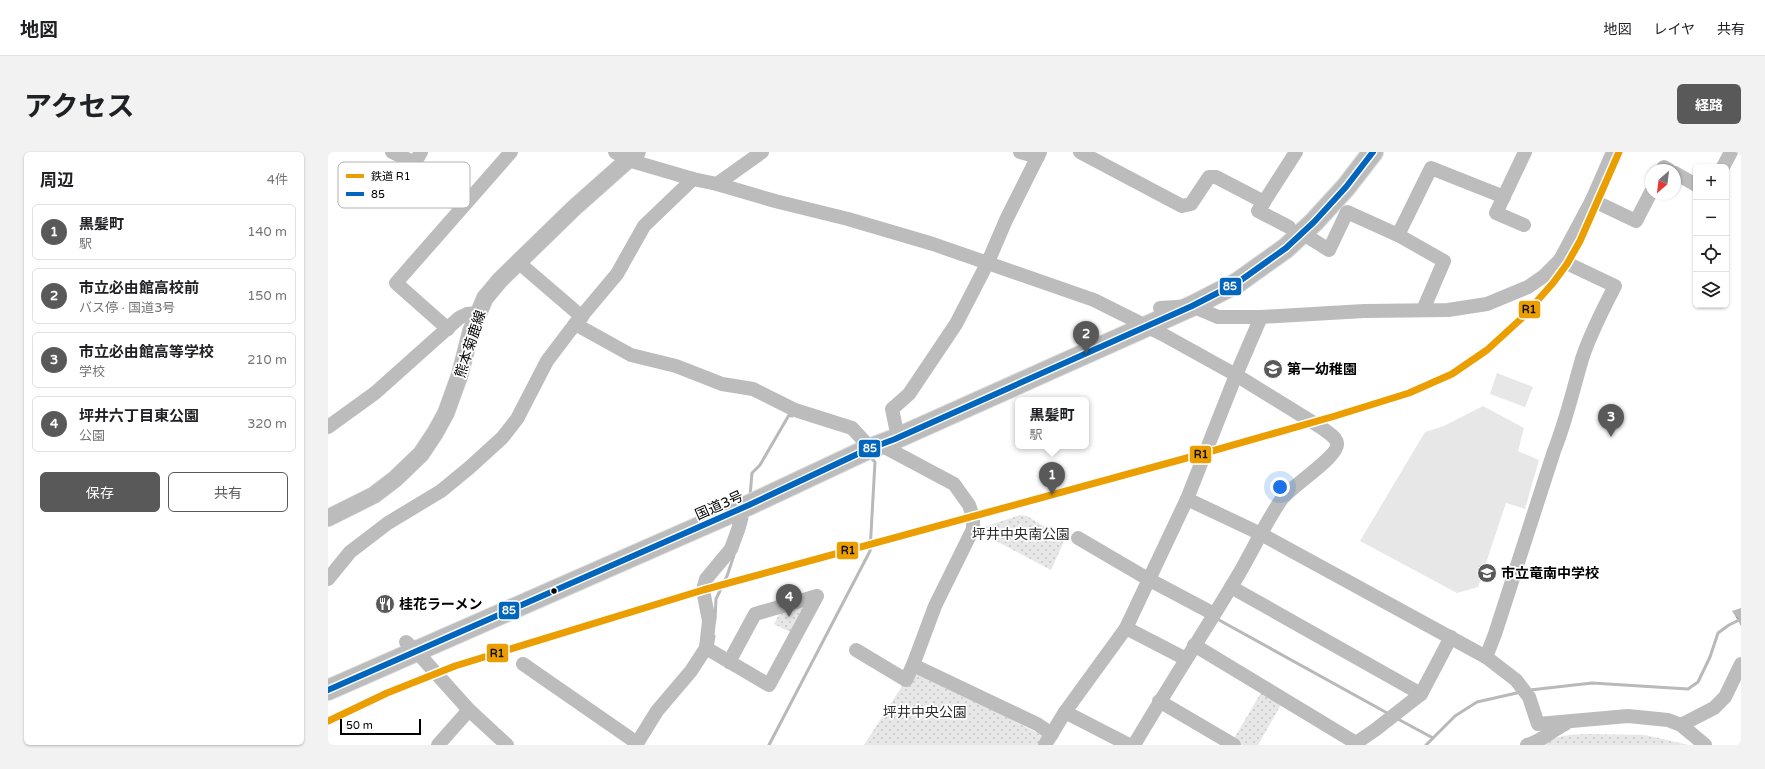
<!DOCTYPE html>
<html lang="ja">
<meta charset="utf-8">
<style>
:root{--surface:#fff;--page:#f2f2f2;--text:#202124;--muted:#757577;--line:#e0e0e0;--accent:#595959}
body{margin:0;font-family:"Varela Round","Noto Sans JP",sans-serif;background:var(--page);color:var(--text)}
.controls{position:absolute;right:12px;top:12px;display:grid;overflow:hidden;border-radius:6px;box-shadow:0 1px 3px #0004}
.controls button{width:36px;height:36px;display:grid;place-items:center;padding:0;border:0;border-bottom:1px solid var(--line);background:var(--surface);color:var(--text);font:20px sans-serif}
.compass{position:absolute;left:1317px;top:12px;width:36px;height:36px;border-radius:50%;background:var(--surface);box-shadow:0 1px 3px #0004;rotate:208deg}
.scale{position:absolute;left:12px;bottom:10px;width:81px;box-sizing:border-box;padding-left:4px;border:2px solid #000;border-top:0;font-size:11px;line-height:14px;white-space:nowrap;color:#000;-webkit-text-stroke:3px #fff;paint-order:stroke}
.you{position:absolute;left:952px;top:335px;width:14px;height:14px;margin:-10px;border:3px solid #fff;border-radius:50%;background:#1a73e8;box-shadow:0 0 0 6px #1a73e833}
.badge{display:grid;place-items:center;width:26px;height:26px;border-radius:50%;background:var(--accent);color:#fff;font-size:13px;font-weight:700}
.pin{position:absolute;translate:-50% -33px;filter:drop-shadow(0 1px 2px #0008)}
.pin::after{content:'';position:absolute;top:21px;width:14px;height:12px;background:inherit;clip-path:polygon(0 0,100% 0,50% 100%)}
.popup{position:absolute;left:687px;top:245px;width:74px;height:52px;box-sizing:border-box;display:grid;place-content:center;border-radius:6px;background:var(--surface);filter:drop-shadow(0 1px 3px #0005);font-size:13px;white-space:nowrap;color:var(--muted)}
.popup b{font-size:15px;color:var(--text)}
.popup::after{content:'';position:absolute;left:50%;top:100%;margin-left:-8px;border:8px solid transparent;border-top-color:var(--surface)}
.list{margin:0;padding:0;list-style:none}
h2{display:flex;justify-content:space-between;align-items:center;height:52px;margin:0;padding:0 16px;font-size:17px}
h2 small{font-size:13px;font-weight:400;color:var(--muted)}
.list li{display:grid;grid-template-columns:26px 1fr auto;gap:12px;align-items:center;box-sizing:border-box;height:56px;margin:0 8px 8px;padding:0 8px;border:1px solid var(--line);border-radius:6px}
.list b{display:block;font-size:15px;white-space:nowrap}
.list p{margin:0;font-size:13px;white-space:nowrap;color:var(--muted)}
.list em{font-size:13px;font-style:normal;color:var(--muted)}
.actions{display:flex;gap:8px;padding:12px 16px}
.actions a{flex:1;padding:9px 0;border:1px solid var(--accent);border-radius:6px;text-align:center;font-size:14px;color:var(--accent)}
.actions .main{background:var(--accent);color:#fff}
.icon{flex:none;width:22px;height:22px;fill:none;stroke:currentColor;stroke-width:2;stroke-linecap:round;stroke-linejoin:round}
.map{position:relative;flex:none;width:1413px;height:593px;overflow:hidden;border-radius:6px}
header{display:flex;align-items:center;gap:24px;box-sizing:border-box;height:56px;padding:0 20px;background:var(--surface);border-bottom:1px solid var(--line)}
header strong{font-size:19px}
nav{display:flex;gap:22px;margin-inline-start:auto;font-size:14px}
.intro{display:flex;align-items:center;justify-content:space-between;box-sizing:border-box;height:96px;padding:0 24px}
h1{margin:0;font-size:28px}
.button{padding:10px 18px;border-radius:6px;background:var(--accent);color:#fff;font-size:14px;font-weight:700}
main{display:flex;gap:24px;padding:0 24px}
aside{flex:1;background:var(--surface);border-radius:6px;box-shadow:0 1px 3px #0004}
.map>svg:first-child{display:block}
</style>
<header>
<strong>地図</strong>
<nav><a>地図</a><a>レイヤ</a><a>共有</a></nav>
</header>
<div class="intro"><h1>アクセス</h1><a class="button">経路</a></div>
<main>
<aside>
<h2>周辺<small>4件</small></h2>
<ul class="list">
<li><span class="badge">1</span><div><b>黒髪町</b><p>駅</p></div><em>140 m</em></li>
<li><span class="badge">2</span><div><b>市立必由館高校前</b><p>バス停 · 国道3号</p></div><em>150 m</em></li>
<li><span class="badge">3</span><div><b>市立必由館高等学校</b><p>学校</p></div><em>210 m</em></li>
<li><span class="badge">4</span><div><b>坪井六丁目東公園</b><p>公園</p></div><em>320 m</em></li>
</ul>
<div class="actions"><a class="main">保存</a><a>共有</a></div>
</aside>
<div class="map">
<svg width="1413" height="593" viewBox="0 0 1413 593">
<defs>
<pattern id="grass-dots" width="8" height="8" patternUnits="userSpaceOnUse"><rect width="8" height="8" fill="#e7e7e7"/><path d="M2 2h.1M6 6h.1" fill="none" stroke="#c4c4c4" stroke-width="1.8" stroke-linecap="round"/></pattern>
<pattern id="water-ripples" width="26" height="14" patternUnits="userSpaceOnUse"><rect width="26" height="14" fill="#b9b9b9"/><path d="M2 4q2-2 4 0t4 0M15 11q2-2 4 0t4 0" fill="none" stroke="#9d9d9d"/></pattern>
</defs>
<rect width="100%" height="100%" fill="#fff"/>
<g fill="url(#grass-dots)">
<path d="M692 363 699 364 737 387 723 418 651 380 653 376Z"/>
<path d="M475 451 478 455 464 481 446 472 454 457Z"/>
<path d="M585 517 715 584 710 593H536Z"/>
<path d="M934 539 954 551 930 593H913L905 588Z"/>
<path d="M1259 582 1317 583 1361 593H1216C1229 582 1243 583 1259 582Z"/>
</g>
<g fill="#e7e7e7">
<path d="M1169 221 1205 235 1197 255 1162 242Z"/>
<path d="M1155 254 1196 276 1190 299 1211 308 1197 357 1178 351 1150 435 1129 441 1032 389 1097 280 1116 274Z"/>
</g>
<path fill="url(#water-ripples)" d="M1413 456V474L1404 459Z"/>
<g fill="none" stroke-linecap="round" stroke-linejoin="round">
<g stroke="#b9b9b9" stroke-width="3">
<path d="M422 344 424 321 432 313 461 263 464 264"/>
<path d="M417 374 420 362"/>
<path d="M387 468 388 447 399 424 406 403"/>
<path d="M891 468 1061 562"/>
<path d="M384 496 386 484"/>
<path d="M1202 538 1264 531 1360 537 1370 530 1382 505 1390 481 1401 473 1413 467"/>
<path d="M1068 566 1105 586"/>
<path d="M441 593 542 399 547 310 541 304"/>
<path d="M1098 593 1127 564 1149 550 1193 540"/>
</g>
<g stroke="#dbdbdb" stroke-width="18">
<path id="major" d="M0 366 46 343 67 327 93 302 107 281 118 261 132 222 143 179 157 146 172 128 246 56 309 0"/>
</g>
<g stroke="#dbdbdb" stroke-width="22">
<path id="highway" d="M0 538 421 353 538 298 567 287 864 154 909 131 958 96 986 70 1018 35 1045 0"/>
</g>
<g stroke="#bcbcbc" stroke-width="14">
<path d="M64 0 85 10 89 7 93 0"/>
<path d="M287 0 300 8 365 27 389 32 447 49 520 67 605 92 766 148 834 182 908 223 994 276C999 280 1008 285 1009 291 1012 304 963 334 953 348 934 376 921 407 903 435 871 488 837 540 806 593"/>
<path d="M692 0 710 5"/>
<path d="M752 0 854 54 863 52 881 25H888L936 50 930 59 961 75"/>
<path d="M1395 15 1403 0"/>
<path d="M1334 18 1336 15 1341 18"/>
<path d="M1347 21 1368 33"/>
<path d="M389 32 434 0"/>
<path d="M1264 48 1308 69 1323 40"/>
<path d="M936 50 968 0"/>
<path d="M1196 73 1168 61 1197 0"/>
<path d="M974 81 1001 98 1019 60 1070 83 1116 109 1095 158"/>
<path d="M1070 83 1103 16 1176 45"/>
<path d="M190 110 254 165"/>
<path d="M832 156 864 154 890 165H933L1036 159 1120 158 1159 152 1200 135 1216 124 1232 108 1264 48 1285 0"/>
<path d="M247 172 303 203 348 214 394 232 425 237 467 258 524 276 536 289"/>
<path d="M120 177 68 131 183 0"/>
<path d="M0 275 47 241 131 166 139 162 150 161"/>
<path d="M568 276 564 257 581 242 628 172 660 110 678 68 712 0"/>
<path d="M551 292 626 332 641 353 645 365V377L607 454 585 513 709 572 724 582"/>
<path d="M859 347 933 382 1158 505 1188 528 1201 545 1210 572 1300 564 1340 568 1353 573 1377 593"/>
<path d="M750 386 820 427 886 462"/>
<path d="M0 427 22 400 60 371 113 339 141 316 174 286 189 267 219 209 247 172 289 122 316 74 365 27"/>
<path d="M903 435 1093 542"/>
<path d="M798 476 858 507"/>
<path d="M78 490 88 499 141 558 179 593"/>
<path d="M866 493 1028 591"/>
<path d="M378 496 441 533 489 444 427 462 401 510"/>
<path d="M528 498 578 528 585 513"/>
<path d="M1158 505 1167 482 1226 299C1238 269 1245 238 1254 207 1262 182 1275 157 1287 134L1232 108"/>
<path d="M195 512 309 591"/>
<path d="M831 549 906 593"/>
<path d="M737 560 801 593"/>
<path d="M1353 573 1386 556 1397 545 1413 512"/>
<path d="M110 593 141 558"/>
<path d="M308 593 329 559 363 519 378 496 381 469 375 438 378 427 403 397 411 375 412 357"/>
<path d="M717 593 737 560 798 476 859 347 908 223 933 165"/>
<path d="M1025 593 1047 578 1093 542 1123 485"/>
<path d="M1199 593C1214 589 1223 579 1237 572"/>
</g>
<use href="#major" stroke="#bcbcbc" stroke-width="17"/>
<use href="#highway" stroke="#bcbcbc" stroke-width="20"/>
<g stroke="#fff" stroke-width="9">
<path id="bus-1" d="M0 538 421 353 538 298 567 287 864 154 909 131 958 96 986 70 1018 35 1045 0"/>
</g>
<use href="#bus-1" stroke="#0065bd" stroke-width="6"/>
<g stroke="#fff" stroke-width="10">
<path id="rail-1" d="M0 569 59 541 127 514 375 438 877 301 1007 264 1081 241 1124 222 1159 198 1194 166 1225 131 1239 112 1252 89 1291 0"/>
</g>
<use href="#rail-1" stroke="#eb9e00" stroke-width="7"/>
</g>
<defs>
<g id="school-disc" transform="scale(1)"><circle r="9.5" fill="#595959" stroke="#fff"/><path d="M0-5L7-2L0 1L-7-2ZM-4 1L0 2.5L4 1V4Q0 6-4 4Z" fill="#fff"/></g>
<g id="restaurant-disc" transform="scale(1)"><circle r="9.5" fill="#595959" stroke="#fff"/><path d="M-5-6h1v4h1v-4h1v4h1v-4h1v5L-1.5 .5V6h-2V.5L-5-1ZM5-6V6H3V1.5H1.5Q1.5-4 5-6Z" fill="#fff"/></g>
</defs>
<g fill-rule="evenodd">
<use href="#school-disc" x="945" y="217"/>
<use href="#school-disc" x="1159" y="421"/>
<use href="#restaurant-disc" x="57" y="452"/>
</g>
<circle fill="#000" stroke="#fff" stroke-width="1.5" cx="226" cy="439" r="3.5"/>
<g text-anchor="middle" stroke-width="3.5" stroke-linejoin="round" paint-order="stroke">
<g font-size="14" fill="#000" stroke="#fff">
<text transform="translate(142 192) rotate(-72)" y="5">熊本菊鹿線</text>
<text transform="translate(391 353) rotate(-24)" y="5">国道3号</text>
</g>
<g font-size="14" font-weight="bold" fill="#000" stroke="#fff" text-anchor="start">
<text x="959" y="222">第一幼稚園</text>
<text x="1173" y="426">市立竜南中学校</text>
<text x="71" y="457">桂花ラーメン</text>
</g>
<g font-size="14" fill="#2b2b2b" stroke="#fff">
<text x="693" y="387">坪井中央南公園</text>
<text x="597" y="565">坪井中央公園</text>
</g>
</g>
<rect x="10" y="10" width="132" height="46" rx="6" fill="#fff" stroke="#b2b2b2" stroke-width="1"/>
<rect x="18" y="22" width="18" height="4" fill="#eb9e00"/>
<rect x="18" y="40" width="18" height="4" fill="#0065bd"/>
<g font-size="11" fill="#000">
<text x="43" y="28">鉄道 R1</text>
<text x="43" y="46">85</text>
</g>
<g stroke="#fff" stroke-width="1.5">
<rect x="891" y="125" width="23" height="19" rx="4" fill="#0065bd"/>
<rect x="1190" y="148" width="23" height="19" rx="4" fill="#eb9e00"/>
<rect x="530" y="287" width="23" height="19" rx="4" fill="#0065bd"/>
<rect x="861" y="293" width="23" height="19" rx="4" fill="#eb9e00"/>
<rect x="508" y="389" width="23" height="19" rx="4" fill="#eb9e00"/>
<rect x="170" y="449" width="22" height="19" rx="4" fill="#0065bd"/>
<rect x="158" y="491" width="23" height="20" rx="4" fill="#eb9e00"/>
</g>
<g font-size="11" text-anchor="middle" font-weight="bold" fill="#fff">
<text x="902" y="138">85</text>
<text x="542" y="300">85</text>
<text x="181" y="462">85</text>
</g>
<g font-size="11" text-anchor="middle" font-weight="bold" fill="#111">
<text x="1201" y="161">R1</text>
<text x="873" y="306">R1</text>
<text x="520" y="402">R1</text>
<text x="169" y="505">R1</text>
</g>
</svg>
<div class="controls">
<button>+</button>
<button>−</button>
<button><svg class="icon" aria-label="locate" viewBox="0 0 24 24"><circle cx="12" cy="12" r="6"/><path d="M12 2v4M12 18v4M2 12h4M18 12h4"/></svg></button>
<button><svg class="icon" aria-label="layers" viewBox="0 0 24 24"><path d="M12 4l9 5-9 5-9-5zM3 14l9 5 9-5"/></svg></button>
</div>
<svg class="compass" viewBox="-18 -18 36 36"><path d="M0-13l5 13h-10z" fill="#e53935"/><path d="M0 13l5-13h-10z" fill="#757577"/></svg>
<div class="scale">50 m</div>
<div class="you"></div>
<div class="pin badge" style="left:724px;top:343px">1</div>
<div class="popup"><b>黒髪町</b>駅</div>
<div class="pin badge" style="left:758px;top:202px">2</div>
<div class="pin badge" style="left:1283px;top:285px">3</div>
<div class="pin badge" style="left:461px;top:465px">4</div>
</div>
</main>
